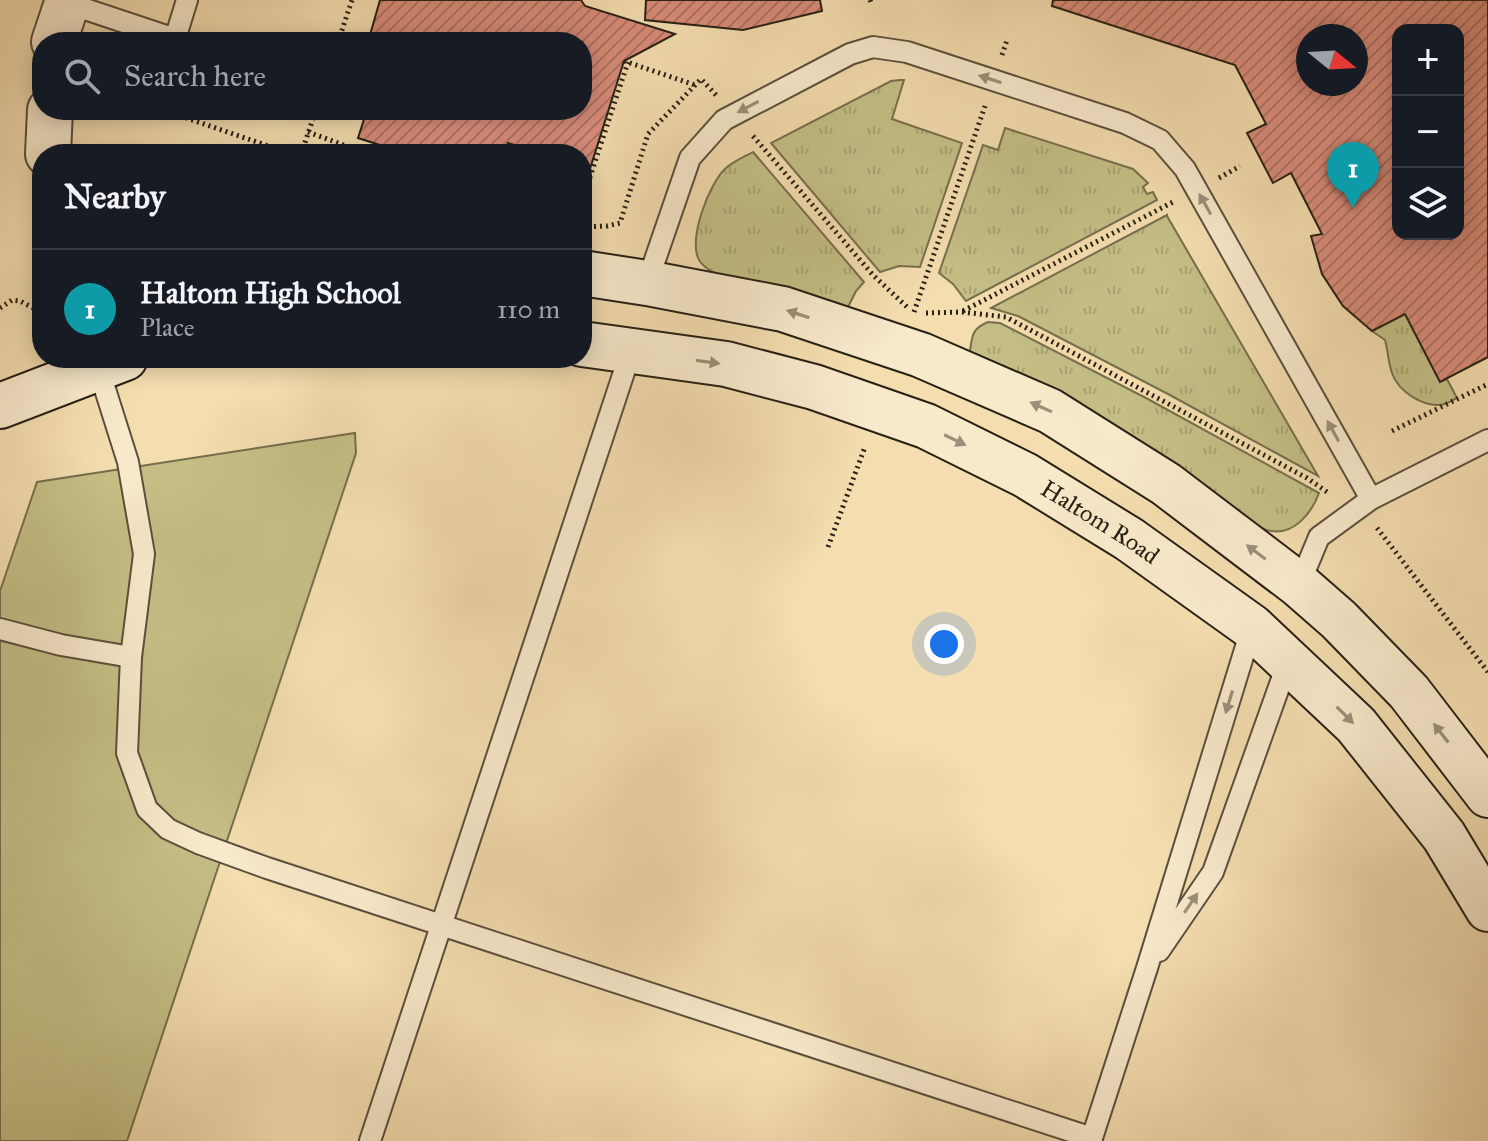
<!DOCTYPE html>
<meta charset="utf-8">
<style>
:root{--surface:#171b24;--page:#20242c;--text:#f1f3f6;--muted:#9ea1a6;--line:#363941;--accent:#db2777}
body{margin:0;font-family:"IM FELL Great Primer",serif;background:var(--page);color:var(--text)}
.controls{position:absolute;right:24px;top:24px;display:grid;overflow:hidden;border-radius:16px;box-shadow:0 4px 20px #0003}
.controls button{width:72px;height:72px;display:grid;place-items:center;padding:0;border:0;border-bottom:2px solid var(--line);background:var(--surface);color:var(--text);font:40px sans-serif}
.compass{position:absolute;left:1296px;top:24px;width:72px;height:72px;border-radius:50%;background:var(--surface);box-shadow:0 4px 20px #0003;rotate:108deg}
.you{position:absolute;left:944px;top:644px;width:28px;height:28px;margin:-20px;border:6px solid #fff;border-radius:50%;background:#1a73e8;box-shadow:0 0 0 12px #1a73e833}
.badge{display:grid;place-items:center;width:52px;height:52px;border-radius:50%;background:var(--accent);color:#fff;font-size:26px;font-weight:700}
.pin{position:absolute;translate:-50% -66px;filter:drop-shadow(0 2px 4px #0008)}
.pin::after{content:'';position:absolute;top:42px;width:28px;height:24px;background:inherit;clip-path:polygon(0 0,100% 0,50% 100%)}
.list{margin:0;padding:0;list-style:none}
h2{display:flex;justify-content:space-between;align-items:center;height:104px;margin:0;padding:0 32px;font-size:34px}
h2 small{font-size:26px;font-weight:400;color:var(--muted)}
.list li{display:grid;grid-template-columns:52px 1fr auto;gap:24px;align-items:center;box-sizing:border-box;height:120px;padding:0 32px;border-top:2px solid var(--line)}
.list b{display:block;font-size:30px;white-space:nowrap}
.list p{margin:0;font-size:26px;white-space:nowrap;color:var(--muted)}
.list em{font-size:26px;font-style:normal;color:var(--muted)}
.icon{flex:none;width:44px;height:44px;fill:none;stroke:currentColor;stroke-width:2;stroke-linecap:round;stroke-linejoin:round}
.map{position:relative;flex:none;width:1488px;height:1141px;overflow:hidden}
.search{position:absolute;background:var(--surface);box-shadow:0 4px 20px #0003;left:32px;top:32px;width:560px;height:88px;display:flex;align-items:center;gap:20px;box-sizing:border-box;padding:0 28px;border-radius:32px;color:var(--muted);font-size:30px}
.panel{position:absolute;background:var(--surface);box-shadow:0 4px 20px #0003;left:32px;top:144px;width:560px;height:224px;border-radius:32px}
.map>svg:first-child{display:block}
</style>
<div class="map">
<svg width="1488" height="1141" viewBox="0 0 1488 1141">
<defs>
<pattern id="grass-tufts" width="24" height="20" patternUnits="userSpaceOnUse" patternTransform="scale(2)"><rect width="24" height="20" fill="#c4be85"/><path d="M3 7l-1-3M5 7V3M7 7l1-3M15 17l-1-3M17 17v-4M19 17l1-3" fill="none" stroke="#a8a372"/></pattern>
<pattern id="building-hatch" width="6" height="6" patternUnits="userSpaceOnUse" patternTransform="scale(2)"><rect width="6" height="6" fill="#d98c7a"/><path d="M-1 1l2-2M0 6l6-6M5 7l2-2" fill="none" stroke="#b07263"/></pattern>
</defs>
<rect width="100%" height="100%" fill="#f4ddaf"/>
<filter id="stains"><feTurbulence type="fractalNoise" baseFrequency=".0025" numOctaves="4"/><feColorMatrix values="0 0 0 0 .2 0 0 0 0 .09 0 0 0 0 .02 0 0 0 .5 -.17"/></filter>
<radialGradient id="worn" r=".72"><stop offset=".6" stop-color="#630" stop-opacity="0"/><stop offset="1" stop-color="#630" stop-opacity=".3"/></radialGradient>
<g fill="url(#grass-tufts)" stroke="#766f4d" stroke-width="2">
<path d="M900 80H904L892 119 962 143 920 267 899 266 880 272 771 143 891 81Z"/>
<path d="M1005 128 1133 169 1148 183 1143 187 1147 194 1153 192 1157 200 966 301 953 284 939 273 983 145 998 150Z"/>
<path d="M753 152 864 282 856 291 846 311 718 275C710 271 703 267 699 260 688 239 709 183 726 168 734 161 744 157 753 152Z"/>
<path d="M1167 215V216L1318 476 1168 394 1018 316 991 308Z"/>
<path d="M1405 314 1440 382 1447 379 1457 398C1455 399 1446 404 1445 404 1424 409 1398 391 1392 373 1388 362 1388 350 1385 340L1372 331Z"/>
<path d="M988 322 1000 323 1146 398 1319 493C1312 512 1295 535 1271 531 1263 530 1255 524 1247 520L969 356C973 338 969 330 988 322Z"/>
</g>
<path fill="#c4be85" stroke="#766f4d" stroke-width="2" d="M355 433 356 453 127 1141H0V591L37 482Z"/>
<g fill="url(#building-hatch)" stroke="#272015" stroke-width="2" fill-rule="evenodd">
<path d="M380 0H581L585 6 675 34 624 61 588 175 582 174V154H544L508 143 504 154H462L438 150 437 154H408L358 138 367 110H582V42H368Z"/>
<path d="M646 0H820L822 11 743 30 645 20Z"/>
<path d="M1053 0H1488V357L1440 382 1405 314 1372 331 1343 306 1322 274 1311 236 1322 234 1291 173 1273 183 1247 133 1266 124 1235 65 1052 6ZM1398 30H1458V234H1398ZM1308 36H1356V84H1308Z"/>
</g>
<g fill="none" stroke-linecap="round" stroke-linejoin="round">
<g stroke="#5a4f3c" stroke-width="24">
<g id="service">
<path d="M67 3 175 39 187 0"/>
<path d="M647 283 690 158 724 120 850 54 873 47 907 52 1125 123 1160 140 1185 169 1371 499"/>
<path d="M98 367 128 462 144 554 131 657 127 753 147 809 168 829 198 843 267 868 1092 1138"/>
<path d="M1299 585 1319 537 1371 499 1488 440"/>
<path d="M0 629 61 645 131 657"/>
<path d="M1159 951 1213 872 1288 662"/>
<path d="M370 1141 631 351"/>
<path d="M1091 1141 1147 968 1252 627"/>
</g>
</g>
<g stroke="#5a4f3c" stroke-width="48">
<g id="tertiary">
<path d="M54 42 68 0"/>
<path d="M48 154 50 110"/>
</g>
</g>
<g stroke="#272015" stroke-width="48">
<g id="secondary">
<path d="M582 273 647 283 783 309 921 355 1050 411 1166 484 1299 585 1339 620 1409 692 1488 795"/>
<path id="s1" d="M582 344 726 364 814 387 926 426 1025 475 1129 539 1252 627 1356 725 1444 836 1488 909"/>
<path d="M0 406 125 358"/>
</g>
</g>
<g stroke="#272015" stroke-width="5" stroke-dasharray="2 4" stroke-linecap="butt">
<path d="M870 0 872 5"/>
<path d="M338 42 352 0"/>
<path d="M1002 55 1007 40"/>
<path d="M624 61 695 85"/>
<path d="M163 110 292 154"/>
<path d="M90 113 113 114 128 110"/>
<path d="M308 132 368 154"/>
<path d="M753 136 873 275 907 307"/>
<path d="M301 154 316 110"/>
<path d="M1219 178 1240 166"/>
<path d="M582 181 588 183 628 62"/>
<path d="M582 227 607 226 620 223 648 134 701 79 717 96"/>
<path d="M0 308 12 300 20 301 37 310 42 308"/>
<path d="M963 311 1175 201"/>
<path d="M914 312 985 106"/>
<path d="M926 313 962 312 1006 317 1307 478 1330 494"/>
<path d="M1392 431 1488 384"/>
<path d="M1377 528 1488 672"/>
<path d="M828 547 865 447"/>
</g>
<use href="#service" stroke="#f8e9cb" stroke-width="20"/>
<use href="#tertiary" stroke="#f8e9cb" stroke-width="44"/>
<use href="#secondary" stroke="#f8e9cb" stroke-width="44"/>
</g>
<defs><path id="oneway-solid" d="M-6-.8H1V-3.2L6.5 0L1 3.2V.8H-6Z" transform="scale(2)"/></defs>
<g fill="#9a8f79">
<use href="#oneway-solid" transform="translate(990 79) rotate(-162)"/>
<use href="#oneway-solid" transform="translate(748 107) rotate(152)"/>
<use href="#oneway-solid" transform="translate(1205 204) rotate(-119)"/>
<use href="#oneway-solid" transform="translate(798 314) rotate(-162)"/>
<use href="#oneway-solid" transform="translate(708 362) rotate(8)"/>
<use href="#oneway-solid" transform="translate(1041 407) rotate(-156)"/>
<use href="#oneway-solid" transform="translate(1333 431) rotate(-119)"/>
<use href="#oneway-solid" transform="translate(955 440) rotate(26)"/>
<use href="#oneway-solid" transform="translate(1256 552) rotate(-143)"/>
<use href="#oneway-solid" transform="translate(1229 702) rotate(107)"/>
<use href="#oneway-solid" transform="translate(1345 715) rotate(45)"/>
<use href="#oneway-solid" transform="translate(1441 733) rotate(-128)"/>
<use href="#oneway-solid" transform="translate(1191 903) rotate(-56)"/>
</g>
<g text-anchor="middle" stroke-width="6" stroke-linejoin="round" paint-order="stroke">
<g font-size="24" fill="#272015" stroke="#f8e9cb">
<text dy="8" stroke="none"><textPath href="#s1" startOffset="554">Haltom Road</textPath></text>
</g>
</g>
<rect width="100%" height="100%" filter="url(#stains)"/>
<rect width="100%" height="100%" fill="url(#worn)"/>
</svg>
<div class="controls">
<button>+</button>
<button>−</button>
<button><svg class="icon" aria-label="layers" viewBox="0 0 24 24"><path d="M12 4l9 5-9 5-9-5zM3 14l9 5 9-5"/></svg></button>
</div>
<svg class="compass" viewBox="-18 -18 36 36"><path d="M0-13l5 13h-10z" fill="#e53935"/><path d="M0 13l5-13h-10z" fill="#9ea1a6"/></svg>
<div class="you"></div>
<div class="pin badge" style="left:1353px;top:208px;background:#0f9aa8">1</div>
<div class="search"><svg class="icon" aria-label="search" viewBox="0 0 24 24"><circle cx="10" cy="10" r="6"/><path d="M15 15l6 6"/></svg>Search here</div>
<section class="panel">
<h2>Nearby<small></small></h2>
<ul class="list">
<li><span class="badge" style="background:#0f9aa8">1</span><div><b>Haltom High School</b><p>Place</p></div><em>110 m</em></li>
</ul>
</section>
</div>
